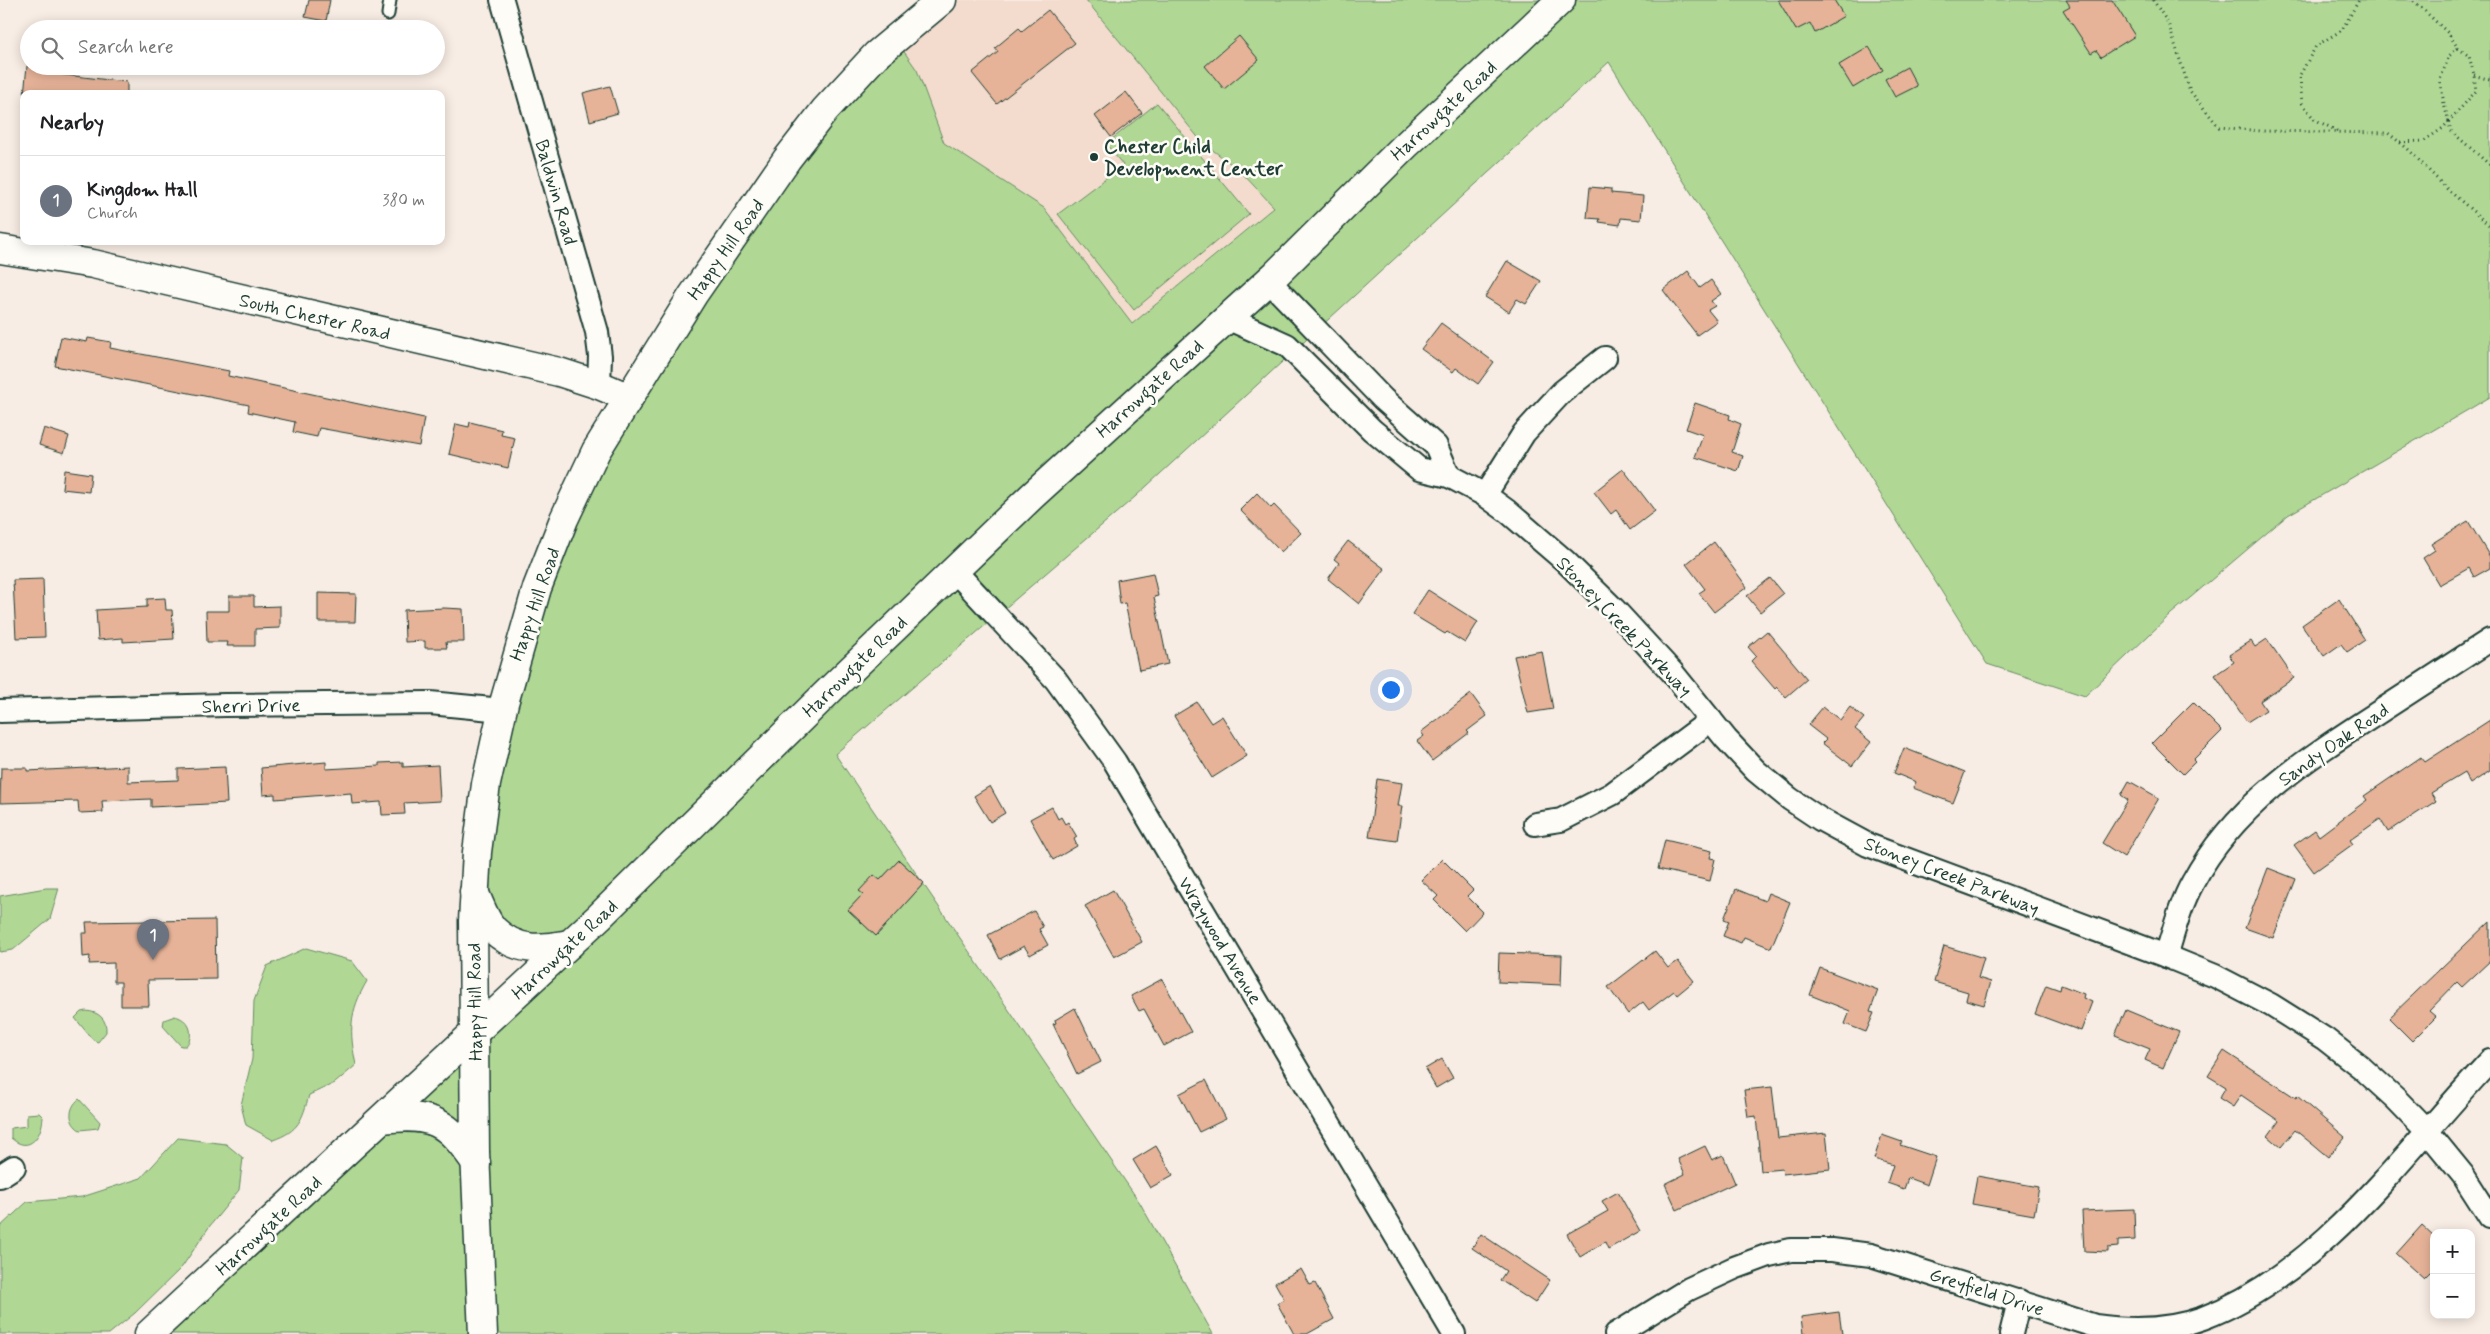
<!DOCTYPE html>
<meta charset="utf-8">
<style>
:root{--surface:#fff;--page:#f6f6f6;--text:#202124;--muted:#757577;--line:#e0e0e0;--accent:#db2777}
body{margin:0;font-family:Mynerve,sans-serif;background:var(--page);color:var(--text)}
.controls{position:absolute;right:15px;bottom:15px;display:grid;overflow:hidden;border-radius:10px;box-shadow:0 2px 12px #0003}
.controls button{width:45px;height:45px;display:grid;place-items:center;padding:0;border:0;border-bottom:1px solid var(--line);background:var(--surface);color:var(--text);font:25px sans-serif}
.you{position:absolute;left:1390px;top:689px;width:18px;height:18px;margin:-12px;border:4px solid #fff;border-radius:50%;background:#1a73e8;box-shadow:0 0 0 8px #1a73e833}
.badge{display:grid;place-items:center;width:32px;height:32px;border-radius:50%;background:var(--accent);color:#fff;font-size:16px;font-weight:700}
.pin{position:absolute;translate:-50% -41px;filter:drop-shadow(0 1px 2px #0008)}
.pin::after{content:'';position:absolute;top:26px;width:18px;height:15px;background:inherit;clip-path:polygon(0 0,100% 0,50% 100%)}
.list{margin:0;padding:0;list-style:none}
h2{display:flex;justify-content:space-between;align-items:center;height:65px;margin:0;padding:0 20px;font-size:21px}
h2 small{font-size:16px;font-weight:400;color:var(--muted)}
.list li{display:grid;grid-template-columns:32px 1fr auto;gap:15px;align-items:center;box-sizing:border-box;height:90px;padding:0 20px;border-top:1px solid var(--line)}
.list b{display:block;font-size:19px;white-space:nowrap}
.list p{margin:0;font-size:16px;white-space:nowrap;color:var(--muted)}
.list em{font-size:16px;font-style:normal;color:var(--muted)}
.icon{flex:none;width:28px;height:28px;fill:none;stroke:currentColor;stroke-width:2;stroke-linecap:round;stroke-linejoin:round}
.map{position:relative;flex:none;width:2490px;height:1334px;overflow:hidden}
.search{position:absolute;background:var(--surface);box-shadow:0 2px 12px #0003;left:20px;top:20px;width:425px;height:55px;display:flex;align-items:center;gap:12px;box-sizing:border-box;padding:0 18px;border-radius:28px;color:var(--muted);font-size:19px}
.panel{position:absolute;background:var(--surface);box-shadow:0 2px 12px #0003;left:20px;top:90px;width:425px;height:155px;border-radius:10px}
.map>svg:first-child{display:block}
</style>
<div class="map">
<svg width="2490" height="1334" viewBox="0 0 2490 1334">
<rect width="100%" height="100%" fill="#f8ede4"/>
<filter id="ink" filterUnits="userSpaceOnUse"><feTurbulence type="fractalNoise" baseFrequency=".02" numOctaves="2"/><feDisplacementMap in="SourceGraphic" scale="10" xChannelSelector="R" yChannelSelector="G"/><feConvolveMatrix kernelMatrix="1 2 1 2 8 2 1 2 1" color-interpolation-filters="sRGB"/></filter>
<g filter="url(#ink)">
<path fill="#f3dccd" d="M942 0H1086L1201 141 1240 171 1274 207 1132 324 1044 208 944 143 917 70 895 39Z"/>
<g fill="#b0d894" stroke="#688a64" fill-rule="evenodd">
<path d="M1086 0H2490V397L2288 515 2171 614 2085 696 1987 664 1609 62 1136 496 835 754 1140 1203 1213 1334H149L569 944 513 943 474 892 537 588 693 295 895 39 917 70 944 143 1044 208 1132 324 1274 207 1240 171 1201 141ZM899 860 924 883 876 936 848 910 863 894 860 891 880 880Z"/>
<path d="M1157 103 1249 214 1134 310 1058 214 1123 165 1106 144Z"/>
<path d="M46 888H59L50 919 13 950 0 952V896Z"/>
<path d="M306 948 352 961 367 981C349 1012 349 1031 356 1065L335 1083 309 1095C302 1120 299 1131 273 1140L246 1125 241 1105 252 1059 254 1001 267 966Z"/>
<path d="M86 1011C99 1012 107 1019 106 1032L98 1042 93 1040 75 1018 81 1012Z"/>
<path d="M175 1016C190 1020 195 1034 186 1046H181L163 1026 164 1020Z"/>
<path d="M79 1099 100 1122 98 1128 80 1130C68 1123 68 1108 79 1099Z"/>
<path d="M39 1113 43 1117C42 1135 30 1155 11 1138V1128L27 1126V1114Z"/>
<path d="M178 1138 226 1144 243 1158 239 1190 209 1227 182 1267 135 1313 109 1334H0V1227L27 1202 82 1197 141 1178Z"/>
</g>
<g fill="#e6b398" stroke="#1f3d34">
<path d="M309 0H330L326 21 305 17Z"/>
<path d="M1778 0H1834L1844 16 1815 33 1810 23 1796 30Z"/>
<path d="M2066 0H2112L2135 36 2101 57 2096 50 2091 53 2063 10 2070 6Z"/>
<path d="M1048 10 1075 43 997 104 972 73 998 52 995 48 1019 28 1022 31Z"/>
<path d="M1239 36 1259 60 1224 89 1205 66Z"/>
<path d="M1869 47 1883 70 1853 88 1839 65Z"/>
<path d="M27 66H49L48 73 127 82V94H24Z"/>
<path d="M1907 67 1917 86 1895 97 1885 79Z"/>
<path d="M610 86 618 113 590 121 583 93Z"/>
<path d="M1126 92 1142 113 1111 137 1095 116Z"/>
<path d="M1590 187 1611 189V193L1643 196 1641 220 1621 218 1620 225 1599 222 1600 219 1587 218Z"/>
<path d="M1507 261 1541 281 1526 304 1517 299 1509 312 1485 297Z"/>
<path d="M1688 271 1700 288 1711 280 1721 294 1711 301 1715 306 1708 310 1717 321 1697 335 1663 290Z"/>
<path d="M1441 323 1494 362 1478 384 1456 368 1453 372 1421 349Z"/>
<path d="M61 337 87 342 88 338 111 342 110 348 229 371 228 376 424 418 419 446 319 428 317 437 293 432 295 422 248 412 249 405 55 366Z"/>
<path d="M1695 403 1730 415 1729 419 1741 424 1732 452 1743 456 1738 471 1695 457 1703 435 1686 429Z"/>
<path d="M470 422 502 430 501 435 515 438 508 468 449 454 456 424 469 427Z"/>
<path d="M44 428 69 436 64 453 39 445Z"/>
<path d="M1623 469 1655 511 1630 530 1616 510 1611 514 1594 492Z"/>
<path d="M64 470 91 474 89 492 62 489Z"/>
<path d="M1257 493 1271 508 1274 505 1301 533 1281 552 1240 510Z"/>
<path d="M2468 521 2490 557V568L2474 577 2469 568 2439 585 2423 558 2435 550 2431 544Z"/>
<path d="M1348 541 1385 569 1359 604 1328 579 1339 563 1334 559Z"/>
<path d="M1714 542 1747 587 1714 612 1699 593 1705 589 1686 564Z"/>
<path d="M1153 573 1158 596 1154 597 1168 664 1139 670 1125 603 1120 604 1117 580Z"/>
<path d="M1770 578 1783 594 1760 612 1747 596Z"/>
<path d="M43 579 45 637 16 638 13 580Z"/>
<path d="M1428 590 1478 622 1465 643 1447 632 1445 634 1412 614Z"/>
<path d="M318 593 356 594 355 622H318Z"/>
<path d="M229 596H254V607L280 606V628L255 629V646H227L228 642H207L206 611H229Z"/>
<path d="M165 598 166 610H172L174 639 123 642V638L98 640 96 610 147 607V599Z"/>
<path d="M2339 599 2365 640 2347 652 2341 644 2324 656 2302 625Z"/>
<path d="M444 608 463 609 464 642H446L447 648H425V641L405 642 404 610Z"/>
<path d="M1767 631 1807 679 1786 697 1777 687 1775 689 1751 661 1756 656 1748 647Z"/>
<path d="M2267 639 2294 678 2260 701 2266 710 2247 722 2215 675 2234 662 2229 655 2251 641 2255 647Z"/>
<path d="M1542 651 1553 709 1528 713 1514 656Z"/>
<path d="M1471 694 1487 716 1467 731 1469 733 1432 761 1417 741 1424 736 1421 732Z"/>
<path d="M1197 702 1211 723 1222 716 1247 756 1212 778 1174 716Z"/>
<path d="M2193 702 2222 731 2193 760 2195 762 2183 774 2152 743Z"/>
<path d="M1823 707 1840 720 1850 707 1864 718 1855 729 1871 742 1852 766 1822 743 1826 739 1808 725Z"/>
<path d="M2490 720V771L2470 784 2464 773 2431 793 2436 801 2388 832 2380 819 2350 840 2353 844 2314 872 2294 845 2315 830 2319 836 2367 800 2364 796 2421 757 2425 762Z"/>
<path d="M1904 748 1965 772 1953 803 1913 788 1916 782 1894 773Z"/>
<path d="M326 762V769L379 766V763L403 762V767L438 765 440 801 404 803 405 814 382 815 381 802 352 804 351 793 275 799V794L263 795 261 768Z"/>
<path d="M128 766V782L178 780V769L225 767 227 803 151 807V799L102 801 103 812 79 813 78 801 0 803 1 768H27V771Z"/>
<path d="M1377 779 1402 783 1398 806H1402L1397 841 1369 837Z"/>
<path d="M2129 781 2159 798 2124 857 2102 843 2128 800 2121 795Z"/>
<path d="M990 786 1005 813 990 822 974 796Z"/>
<path d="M1052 807 1058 819 1061 817 1065 824 1068 822 1077 837 1074 839 1077 846 1053 860 1030 819Z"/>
<path d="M1665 840 1712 851 1710 858 1715 859 1710 881 1658 869Z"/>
<path d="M1442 859 1473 890 1467 896 1483 912 1465 931 1434 900 1438 896 1421 880Z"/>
<path d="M899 860 924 883 876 936 848 910 863 894 859 891 874 875 880 880Z"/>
<path d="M2268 868 2296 879 2273 938 2245 928Z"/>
<path d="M1736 889 1765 901 1768 893 1790 902 1771 948 1744 937 1741 943 1723 936 1729 921 1724 919Z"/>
<path d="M1113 890 1142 942 1114 957 1085 906Z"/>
<path d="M1034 911 1043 927 1039 929 1048 945 1030 955 1024 946 1000 959 988 935Z"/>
<path d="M215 920 216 979 148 980 149 1006H121V982H114V963L89 964 90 956 83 957 82 933H87L86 922Z"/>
<path d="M2490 921V961L2462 987 2457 982 2429 1011 2436 1017 2412 1041 2389 1018Z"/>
<path d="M1944 946 1984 958 1978 978 1991 982 1984 1005 1966 1000 1968 992 1934 982Z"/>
<path d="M1655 951 1668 968 1678 961 1694 981 1677 995 1674 991 1649 1010 1643 1002 1628 1014 1608 987Z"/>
<path d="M1499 953 1562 955 1561 985 1498 982Z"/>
<path d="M1820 968 1878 990 1870 1012 1874 1013 1866 1032 1845 1024 1850 1011 1810 995Z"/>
<path d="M1162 979 1191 1032 1164 1046 1144 1009 1139 1011 1131 996Z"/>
<path d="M2046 985 2060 990 2061 985 2084 994 2083 998 2092 1002 2081 1031 2035 1014Z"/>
<path d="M1075 1008 1101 1062 1077 1074 1053 1024 1056 1023 1055 1020Z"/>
<path d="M2126 1010 2179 1032 2163 1068 2145 1060 2150 1049 2115 1035Z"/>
<path d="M2224 1051 2296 1098 2297 1096 2345 1137 2328 1157 2295 1130 2281 1147 2268 1136 2279 1121 2241 1095 2233 1107 2219 1098 2226 1087 2208 1076Z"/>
<path d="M1442 1059 1453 1078 1436 1088 1425 1069Z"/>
<path d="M1206 1080 1226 1119 1199 1132 1179 1094Z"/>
<path d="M1772 1087 1778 1138 1826 1133 1830 1169 1783 1174 1782 1169 1761 1171 1756 1116 1748 1117 1744 1090Z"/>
<path d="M1882 1135 1902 1142 1900 1145 1936 1157 1927 1185 1908 1178 1904 1189 1887 1183 1893 1165 1874 1159Z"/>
<path d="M1156 1146 1173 1175 1150 1188 1133 1160Z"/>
<path d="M1705 1146 1712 1160 1723 1155 1735 1183 1677 1210 1665 1184 1685 1174 1678 1159Z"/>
<path d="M1977 1176 2039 1187 2034 1215 1972 1204Z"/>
<path d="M1618 1192 1640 1231 1608 1249 1605 1242 1580 1257 1567 1234 1608 1211 1602 1201Z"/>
<path d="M2134 1209 2135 1240 2118 1241V1247L2108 1248V1252L2084 1251 2082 1211Z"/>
<path d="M2422 1225 2434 1236V1269L2424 1279 2396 1254Z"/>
<path d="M1481 1234 1550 1280 1535 1303 1500 1280 1506 1271 1472 1248Z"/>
<path d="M1301 1269 1310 1285 1315 1283 1334 1319 1307 1334H1294L1277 1303 1284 1299 1275 1283Z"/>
<path d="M1839 1312 1842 1334H1803L1801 1317Z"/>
</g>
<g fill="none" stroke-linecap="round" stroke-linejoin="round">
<g stroke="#1f3d34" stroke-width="15">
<path id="service" d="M388 14 390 0"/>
</g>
<g stroke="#1f3d34" stroke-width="26">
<g id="minor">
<path d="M502 0 597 332 600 356 599 385"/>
<path d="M1268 280 1383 399 1436 446 1449 476"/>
<path d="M1227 318 1287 345 1372 430 1419 469 1449 476 1485 495 1507 511 1565 561 1614 609 1672 672 1726 739 1756 771 1790 799 1820 819 1868 845 2166 956 2215 976 2271 1005 2325 1039 2362 1068 2396 1099 2427 1131 2463 1175 2490 1217"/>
<path d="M1485 495 1524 433 1562 392 1605 358"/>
<path d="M954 570 1056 680 1115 762 1454 1334"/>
<path d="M0 711 225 705 430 703 502 710"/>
<path d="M1535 824 1561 820 1612 794 1711 720"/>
<path d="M2166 956C2174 931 2180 905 2193 882 2234 805 2308 758 2379 712 2416 688 2453 664 2490 640"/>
<path d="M0 1176 14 1167"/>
<path d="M1616 1334 1689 1289 1734 1268 1769 1255 1791 1250H1832L1871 1255 2095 1326C2131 1331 2168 1331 2203 1318 2321 1274 2406 1150 2490 1061"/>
<path d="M2011 1334 2019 1301"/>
</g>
</g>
<g stroke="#1f3d34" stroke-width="31">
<g id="tertiary">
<path d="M0 249 93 264 559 372 599 385 627 397"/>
<path d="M483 1334 475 1152 473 921 477 852 486 784 504 703 537 588 564 519 596 451 693 295 787 159 825 110 876 55 942 0"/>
</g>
</g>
<g stroke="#1f3d34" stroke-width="31">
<g id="secondary">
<path d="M474 892C480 904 485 921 494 930 518 953 541 949 570 944"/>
<path d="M382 1119C433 1113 447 1121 476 1163"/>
<path d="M149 1334 600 916 836 684 1032 496 1276 274 1405 146 1561 0"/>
</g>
</g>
<g stroke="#1f3d34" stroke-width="3" stroke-dasharray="1 4" stroke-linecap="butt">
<path d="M2153 0 2168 23 2190 91 2219 127 2261 131 2388 133 2408 149 2446 188 2490 226"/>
<path d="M2458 48 2449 56 2440 80 2444 104 2451 131 2490 165"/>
<path d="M2474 75 2490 80"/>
<path d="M2337 131 2314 119 2302 103 2300 75 2316 46 2342 30 2359 0"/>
<path d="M2400 142 2424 141 2443 128 2476 91 2474 75 2469 56 2458 48 2448 33 2413 0"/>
</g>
<use href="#service" stroke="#fdfcf7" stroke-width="11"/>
<use href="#minor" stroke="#fdfcf7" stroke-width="22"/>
<use href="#tertiary" stroke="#fdfcf7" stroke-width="28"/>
<use href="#secondary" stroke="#fdfcf7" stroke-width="28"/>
</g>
</g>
<circle fill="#1f3d34" stroke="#fdfcf7" stroke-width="2" cx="1094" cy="157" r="5"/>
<g text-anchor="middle" stroke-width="5" stroke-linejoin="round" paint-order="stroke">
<g font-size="19" fill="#1f3d34" stroke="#fdfcf7">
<text transform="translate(1443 110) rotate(-43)" y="7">Harrowgate Road</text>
<text transform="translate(557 192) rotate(74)" y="7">Baldwin Road</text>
<text transform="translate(725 249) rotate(-55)" y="7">Happy Hill Road</text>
<text transform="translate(315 316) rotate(13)" y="7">South Chester Road</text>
<text transform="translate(1149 388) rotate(-42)" y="7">Harrowgate Road</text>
<text transform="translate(534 604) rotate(-71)" y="7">Happy Hill Road</text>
<text transform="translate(1625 626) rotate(46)" y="7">Stoney Creek Parkway</text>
<text transform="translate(854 666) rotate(-44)" y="7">Harrowgate Road</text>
<text transform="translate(251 705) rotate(-1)" y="7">Sherri Drive</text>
<text transform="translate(2333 744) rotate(-35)" y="7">Sandy Oak Road</text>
<text transform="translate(1952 875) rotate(21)" y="7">Stoney Creek Parkway</text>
<text transform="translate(1221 940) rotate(59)" y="7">Wraywood Avenue</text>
<text transform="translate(564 949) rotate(-43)" y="7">Harrowgate Road</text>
<text transform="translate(474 1002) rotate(-91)" y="7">Happy Hill Road</text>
<text transform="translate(268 1225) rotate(-43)" y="7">Harrowgate Road</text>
<text transform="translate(1987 1291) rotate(18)" y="7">Greyfield Drive</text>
</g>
<g font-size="19" font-weight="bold" fill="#1f3d34" stroke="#fdfcf7" text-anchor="start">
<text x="1104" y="153">Chester Child<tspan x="1104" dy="22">Development Center</tspan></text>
</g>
</g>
</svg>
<div class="controls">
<button>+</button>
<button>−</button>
</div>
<div class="you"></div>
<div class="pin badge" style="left:153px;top:960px;background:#6b7280">1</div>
<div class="search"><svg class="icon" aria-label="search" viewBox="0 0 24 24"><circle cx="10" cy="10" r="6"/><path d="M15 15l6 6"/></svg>Search here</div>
<section class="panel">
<h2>Nearby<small></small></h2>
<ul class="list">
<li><span class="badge" style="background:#6b7280">1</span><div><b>Kingdom Hall</b><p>Church</p></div><em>380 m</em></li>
</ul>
</section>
</div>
